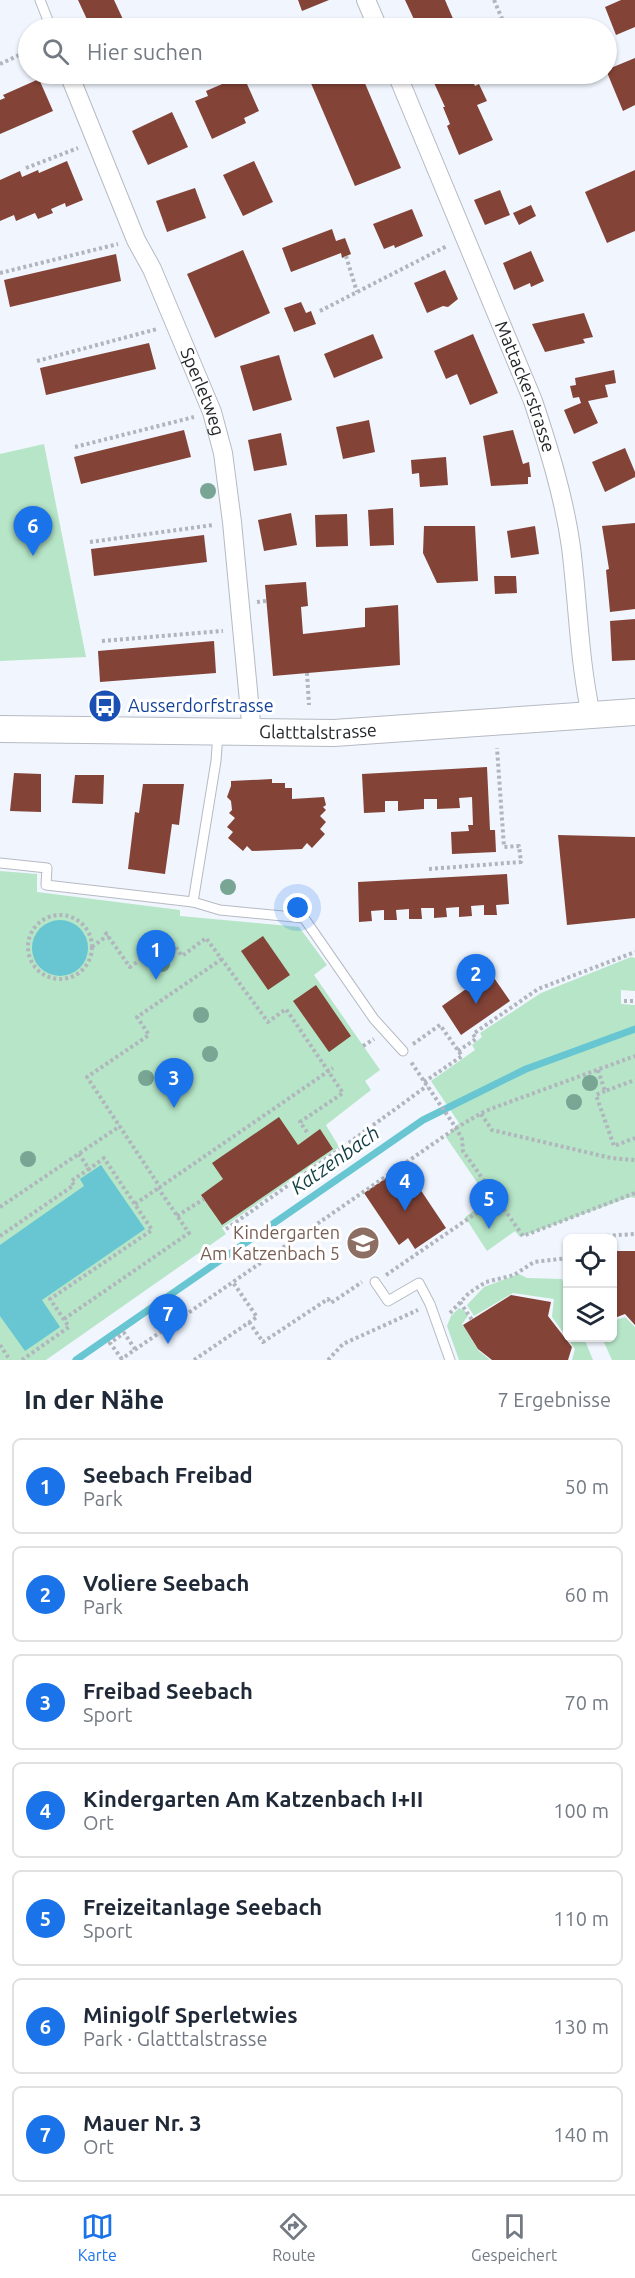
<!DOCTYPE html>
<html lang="de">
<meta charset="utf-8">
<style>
:root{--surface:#fff;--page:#f2f2f3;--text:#1f2937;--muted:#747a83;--line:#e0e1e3;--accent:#1a73e8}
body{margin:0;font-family:Ubuntu,sans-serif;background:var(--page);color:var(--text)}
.controls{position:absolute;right:18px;bottom:18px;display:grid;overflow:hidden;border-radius:9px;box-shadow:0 2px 4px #0004}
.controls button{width:54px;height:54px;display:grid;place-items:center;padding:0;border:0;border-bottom:2px solid var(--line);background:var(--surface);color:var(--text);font:30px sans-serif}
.you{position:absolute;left:298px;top:908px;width:21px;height:21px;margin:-15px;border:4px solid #fff;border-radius:50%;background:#1a73e8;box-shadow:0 0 0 9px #1a73e833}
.badge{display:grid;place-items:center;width:39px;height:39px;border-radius:50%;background:var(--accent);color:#fff;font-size:20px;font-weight:700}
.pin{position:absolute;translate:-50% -50px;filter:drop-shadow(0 2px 3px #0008)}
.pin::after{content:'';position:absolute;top:32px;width:21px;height:18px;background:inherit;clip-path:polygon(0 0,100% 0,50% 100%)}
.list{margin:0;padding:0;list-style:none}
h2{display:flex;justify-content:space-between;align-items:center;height:78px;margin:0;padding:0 24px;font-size:26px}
h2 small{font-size:20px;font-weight:400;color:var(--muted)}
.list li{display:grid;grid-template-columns:39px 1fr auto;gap:18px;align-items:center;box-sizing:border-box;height:96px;margin:0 12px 12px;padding:0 12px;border:2px solid var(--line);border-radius:9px}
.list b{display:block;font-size:22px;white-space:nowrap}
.list p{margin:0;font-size:20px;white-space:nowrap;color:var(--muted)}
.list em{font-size:20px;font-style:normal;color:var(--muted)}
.icon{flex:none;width:33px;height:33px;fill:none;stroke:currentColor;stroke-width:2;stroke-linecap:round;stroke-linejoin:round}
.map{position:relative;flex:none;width:635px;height:1360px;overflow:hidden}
.search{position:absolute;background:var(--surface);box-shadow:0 2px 4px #0004;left:18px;right:18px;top:18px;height:66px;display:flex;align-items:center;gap:15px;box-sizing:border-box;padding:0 21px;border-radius:33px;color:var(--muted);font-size:22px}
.sheet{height:834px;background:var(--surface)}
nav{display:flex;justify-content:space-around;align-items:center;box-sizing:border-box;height:84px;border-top:2px solid var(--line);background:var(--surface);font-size:16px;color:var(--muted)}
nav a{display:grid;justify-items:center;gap:3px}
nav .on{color:var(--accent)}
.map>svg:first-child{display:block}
</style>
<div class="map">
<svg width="635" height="1360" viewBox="0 0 635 1360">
<rect width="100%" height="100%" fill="#f0f5fe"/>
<g fill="#b6e5c7">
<path d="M44 444 86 657 0 661V454Z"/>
<path d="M0 871 37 874V892L180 910V916L299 927 327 965 314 975 380 1070 365 1081 371 1090 326 1125 339 1147 222 1228 226 1234 46 1360H0Z"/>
<path d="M631 957 635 958V991L621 990V1004L635 1005V1198L630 1197 520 1237 515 1231 487 1251 465 1217 489 1200 446 1137 459 1123 431 1081 475 1050 472 1045 482 1037 480 1033 541 993Z"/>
<path d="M519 1274 527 1278 562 1279 567 1293 568 1338H584L593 1360H572L575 1349 552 1317 554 1299 513 1293 474 1316 467 1305 484 1287Z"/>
<path d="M459 1308 465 1311 468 1316 462 1324 479 1351 490 1360H459L447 1326 451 1316Z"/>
<path d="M625 1317 635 1327V1360H612L602 1338H612L613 1321Z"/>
</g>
<g fill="#67c6d1">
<circle cx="60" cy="948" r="28"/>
<path d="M101 1165 145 1229 42 1300 60 1327 25 1351 0 1316V1245L84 1186 80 1179Z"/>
</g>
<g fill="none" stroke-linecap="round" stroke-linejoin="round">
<path stroke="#67c6d1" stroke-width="7" d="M76 1360 423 1120 526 1069 635 1029"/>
</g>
<g fill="#834337">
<path d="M78 0H114L127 28H91Z"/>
<path d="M298 0H329L302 11Z"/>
<path d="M405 0H445L457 28H418Z"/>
<path d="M621 0H635V27L616 35 605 7Z"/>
<path d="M635 58V105L623 111 606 70Z"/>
<path d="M307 74H361L401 168 355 186Z"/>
<path d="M430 74H470L475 86 479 84 487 101 477 105 493 140 459 155 447 126 450 124 443 107H445Z"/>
<path d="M243 75 259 111 244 118 246 123 212 139 195 101 208 96 206 91Z"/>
<path d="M39 79 53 111 0 134V100L5 98 3 95Z"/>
<path d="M172 112 188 147 148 165 132 131Z"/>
<path d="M67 161 83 200 66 207 65 203 51 209 53 213 38 219 35 213 16 221 14 215 0 221V180L20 171 22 177 38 170 39 173Z"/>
<path d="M254 161 273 202 243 216 223 175Z"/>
<path d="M635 170V231L607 243 585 192Z"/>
<path d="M195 188 206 218 167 232 156 201Z"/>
<path d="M500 190 510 215 485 225 474 200Z"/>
<path d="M531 205 536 216 519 225 513 213Z"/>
<path d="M412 209 423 236 395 248 394 245 384 249 373 224Z"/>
<path d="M332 229 336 241 345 238 351 254 342 258 341 253 291 272 282 248Z"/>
<path d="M243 250 270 313 215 338 187 274Z"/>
<path d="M531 251 544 281 531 287 530 283 514 290 503 263Z"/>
<path d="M116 254 121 281 10 307 4 280Z"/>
<path d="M445 270 458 299 448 307 443 306 427 313 414 283Z"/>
<path d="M301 302 306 313 311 311 316 324 294 332 284 308Z"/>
<path d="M584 313 593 337 583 339 585 343 545 352 532 324Z"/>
<path d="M373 334 383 358 334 378 324 354Z"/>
<path d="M473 334 498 393 470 405 457 374 446 379 434 351Z"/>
<path d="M149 343 156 369 46 395 40 368Z"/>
<path d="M279 355 292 400 253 411 240 366Z"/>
<path d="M614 370 616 383 605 385 608 397 588 401 598 423 574 434 564 410 581 403 579 397 573 398 570 386 576 385 575 378Z"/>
<path d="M369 420 375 452 343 459 336 427Z"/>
<path d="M184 430 191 457 81 484 74 457Z"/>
<path d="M513 430 523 464 529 462 531 477H528V484L491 486 483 436Z"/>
<path d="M281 433 287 465 254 471 248 440Z"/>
<path d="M625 448 635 472V477L605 492 592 462Z"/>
<path d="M446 457 448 485 420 487 419 473 412 474 411 460Z"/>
<path d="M393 508 394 545 370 546 368 510Z"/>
<path d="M291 513 297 545 264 551 258 520Z"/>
<path d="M347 514 348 546 316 547 315 515Z"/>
<path d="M635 523V609L610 612 606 570 609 569 602 526Z"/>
<path d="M424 526H475L478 581 437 583 423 553Z"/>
<path d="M535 526 539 554 511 558 507 531Z"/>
<path d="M204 535 207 562 94 576 91 549Z"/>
<path d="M494 576H516L517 593 495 594Z"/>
<path d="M306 582 308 606 301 607 303 634 365 627V608L398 605 400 665 273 676 265 585Z"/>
<path d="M635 619V660L612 661 610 621Z"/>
<path d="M214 641 216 673 100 682 98 651Z"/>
<path d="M487 767 490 830H495L496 852 452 854 451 832 469 831 468 825H473L472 797 459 798 460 808 437 809V799H424V809L398 811V801H385V812L364 813 362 774Z"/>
<path d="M14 773 41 774V812L10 811Z"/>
<path d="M75 775H104L103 804 72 803Z"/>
<path d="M272 779V783H285V788H292V799L324 797 326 805 323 807 326 810 320 816 326 822 320 829 325 834 312 848 307 843 302 849 252 851 247 846 243 851 228 838 233 832 227 827 235 818 229 813 232 810 231 801 227 797 231 786V781Z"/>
<path d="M143 784H184L179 825 172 824 165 874 128 869 135 812 139 813Z"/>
<path d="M558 835 635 837V918L567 925Z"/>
<path d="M507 874 509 904 496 905 497 915H484V905L471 906 472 916 459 917V907L446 908 447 917 434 918V908H421L422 919H409V909L396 910 397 920H384V910L371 911 372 921 359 922 358 882Z"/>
<path d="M263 936 290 975 268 990 241 951Z"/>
<path d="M490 972 510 1001 461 1035 442 1006Z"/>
<path d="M316 985 351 1036 329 1052 293 1001Z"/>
<path d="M279 1117 298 1145 320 1129 333 1149 222 1225 201 1195 223 1179 212 1163Z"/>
<path d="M389 1176 396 1187 412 1177 446 1228 415 1249 408 1238 399 1245 364 1193Z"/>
<path d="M612 1251H635V1325L625 1314 612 1319Z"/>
<path d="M511 1295 551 1302 548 1316 572 1347 568 1360H492L478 1349 463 1325Z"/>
</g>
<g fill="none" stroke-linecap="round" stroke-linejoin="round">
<g stroke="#b6bac3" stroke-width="11">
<g id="lane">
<path d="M40 0 51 28"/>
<path d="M0 863 47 868 46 885 193 902 220 910 304 918 374 1019 403 1051"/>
<path d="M193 902 216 761 218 733"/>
<path d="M375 1282 388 1301 419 1283 430 1304 450 1360"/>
</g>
</g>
<g stroke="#b6bac3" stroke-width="20">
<g id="street">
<path d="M366 0 378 28"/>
<path id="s1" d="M69 74 136 240 152 269 212 412 223 453 232 522 252 733"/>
<path id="s2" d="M397 74 533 401C549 449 564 497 571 547 578 603 579 660 591 715"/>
</g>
</g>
<g stroke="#b6bac3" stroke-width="28">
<g id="secondary">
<path id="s3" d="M0 729 334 733 635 712"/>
</g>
</g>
<g stroke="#b1b5bd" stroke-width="4" stroke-dasharray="3 3" stroke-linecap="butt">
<path d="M494 0 506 28"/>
<path d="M0 64 28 51"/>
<path d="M26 168 78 148"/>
<path d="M346 256 357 292"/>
<path d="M0 273 118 244"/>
<path d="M320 311 447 246"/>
<path d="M37 361 157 329"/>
<path d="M75 447 194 417"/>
<path d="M90 542 213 525"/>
<path d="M257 602 266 601"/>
<path d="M102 641 223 631"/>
<path d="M307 673 309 705"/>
<path d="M429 869 521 862 519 846 504 847 497 748"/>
<circle cx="60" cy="947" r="32"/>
<path d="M105 932 130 967 170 939 182 956 206 938 268 1022 286 1009 343 1093 300 1122 307 1132"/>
<path d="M92 947 108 935"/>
<path d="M222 959 137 1017 149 1035 87 1077 160 1187 333 1068"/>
<path d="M624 1001H635"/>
<path d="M413 1044 440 1025 462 1056 424 1082"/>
<path d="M363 1046 374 1039"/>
<path d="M458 1051 476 1039 473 1034 538 989 635 952"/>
<path d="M598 1070 605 1091 635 1080"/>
<path d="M605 1091 596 1095 614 1146 635 1138"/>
<path d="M481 1114 492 1130 611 1158 635 1160"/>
<path d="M497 1199 523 1236 635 1193"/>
<path d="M135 1204 160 1187"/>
<path d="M0 1207 120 1126"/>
<path d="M177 1216 204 1199"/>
<path d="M226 1229 343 1147 427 1086"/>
<path d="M0 1236 74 1185 71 1181 89 1169 79 1154"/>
<path d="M595 1238 604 1236 635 1234"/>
<path d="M386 1275 497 1199 463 1151 462 1139 456 1128 411 1062"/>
<path d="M460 1302 472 1320"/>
<path d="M450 1313 469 1293 486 1282 514 1275 534 1262 568 1258"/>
<path d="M64 1319 189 1233 158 1188"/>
<path d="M249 1322 263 1342 328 1299 331 1303 362 1282"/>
<path d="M0 1345 10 1360"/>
<path d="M122 1359 110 1343 124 1333 135 1349"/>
<path d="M22 1360 69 1327 50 1299 152 1230 104 1158 89 1169"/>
<path d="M120 1360 456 1128 485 1111 635 1056"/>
<path d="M194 1360 257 1317 232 1281"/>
<path d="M328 1360 343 1344 418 1310"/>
</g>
<use href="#lane" stroke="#fff" stroke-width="9"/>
<use href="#street" stroke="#fff" stroke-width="18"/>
<use href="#secondary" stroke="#fff" stroke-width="26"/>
</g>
<g fill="#78a594">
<circle cx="208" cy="491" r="8"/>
<circle cx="228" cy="887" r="8"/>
<circle cx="162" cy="964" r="8"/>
<circle cx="201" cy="1015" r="8"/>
<circle cx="210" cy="1054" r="8"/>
<circle cx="146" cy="1078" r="8"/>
<circle cx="590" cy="1083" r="8"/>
<circle cx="574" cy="1102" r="8"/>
<circle cx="28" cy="1159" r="8"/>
</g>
<defs>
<g id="bus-disc" transform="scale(1.725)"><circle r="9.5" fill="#1a4fb4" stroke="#fff"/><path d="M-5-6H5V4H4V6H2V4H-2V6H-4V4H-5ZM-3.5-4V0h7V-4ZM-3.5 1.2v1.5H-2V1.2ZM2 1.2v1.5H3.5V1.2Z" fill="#fff"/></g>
<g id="school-disc" transform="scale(1.725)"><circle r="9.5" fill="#8d6e63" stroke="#fff"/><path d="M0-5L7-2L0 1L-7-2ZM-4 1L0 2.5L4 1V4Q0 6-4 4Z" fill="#fff"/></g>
</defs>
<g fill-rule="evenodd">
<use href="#bus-disc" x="105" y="706"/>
<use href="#school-disc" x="363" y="1243"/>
</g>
<g text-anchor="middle" stroke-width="6" stroke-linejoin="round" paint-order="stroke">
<g font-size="18" fill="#242629" stroke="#fff">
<text dy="6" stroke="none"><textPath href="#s2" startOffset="338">Mattackerstrasse</textPath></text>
<text dy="6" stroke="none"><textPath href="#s1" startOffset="345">Sperletweg</textPath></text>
<text dy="6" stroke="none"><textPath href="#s3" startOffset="318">Glatttalstrasse</textPath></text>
</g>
<g font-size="18" fill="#164399" stroke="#fff" text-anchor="start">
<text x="128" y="712">Ausserdorfstrasse</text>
</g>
<g font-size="18" fill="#785e54" stroke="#fff" text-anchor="end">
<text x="340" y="1239">Kindergarten<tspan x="340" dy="21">Am Katzenbach 5</tspan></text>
</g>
<g font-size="20" font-style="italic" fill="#123f44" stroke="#fff">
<text transform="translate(335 1160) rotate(-35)" y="7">Katzenbach</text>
</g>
</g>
</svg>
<div class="controls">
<button><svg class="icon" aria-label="locate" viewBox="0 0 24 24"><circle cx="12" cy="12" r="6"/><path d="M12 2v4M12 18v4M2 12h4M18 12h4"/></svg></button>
<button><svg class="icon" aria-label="layers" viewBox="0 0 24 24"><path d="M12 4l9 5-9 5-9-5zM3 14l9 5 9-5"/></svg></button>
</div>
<div class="you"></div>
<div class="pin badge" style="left:156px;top:980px">1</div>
<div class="pin badge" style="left:476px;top:1004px">2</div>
<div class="pin badge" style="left:174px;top:1108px">3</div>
<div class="pin badge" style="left:405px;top:1211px">4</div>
<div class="pin badge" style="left:489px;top:1229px">5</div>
<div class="pin badge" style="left:33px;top:556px">6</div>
<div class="pin badge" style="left:168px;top:1344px">7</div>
<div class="search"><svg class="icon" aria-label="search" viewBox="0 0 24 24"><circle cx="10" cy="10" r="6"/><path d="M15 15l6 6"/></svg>Hier suchen</div>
</div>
<section class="sheet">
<h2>In der Nähe<small>7 Ergebnisse</small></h2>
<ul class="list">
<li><span class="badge">1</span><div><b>Seebach Freibad</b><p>Park</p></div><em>50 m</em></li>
<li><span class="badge">2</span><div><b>Voliere Seebach</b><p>Park</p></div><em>60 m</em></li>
<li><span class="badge">3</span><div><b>Freibad Seebach</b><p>Sport</p></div><em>70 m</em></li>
<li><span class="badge">4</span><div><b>Kindergarten Am Katzenbach I+II</b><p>Ort</p></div><em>100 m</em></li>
<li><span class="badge">5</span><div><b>Freizeitanlage Seebach</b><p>Sport</p></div><em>110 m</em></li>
<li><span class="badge">6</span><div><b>Minigolf Sperletwies</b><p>Park · Glatttalstrasse</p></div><em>130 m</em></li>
<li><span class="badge">7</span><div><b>Mauer Nr. 3</b><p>Ort</p></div><em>140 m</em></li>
</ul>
</section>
<nav>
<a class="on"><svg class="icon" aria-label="map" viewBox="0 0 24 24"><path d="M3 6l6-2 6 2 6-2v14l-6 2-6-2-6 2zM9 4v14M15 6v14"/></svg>Karte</a>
<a><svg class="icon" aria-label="directions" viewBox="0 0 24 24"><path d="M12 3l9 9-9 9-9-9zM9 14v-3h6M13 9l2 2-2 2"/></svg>Route</a>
<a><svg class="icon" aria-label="saved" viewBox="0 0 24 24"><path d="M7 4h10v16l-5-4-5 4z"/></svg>Gespeichert</a>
</nav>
